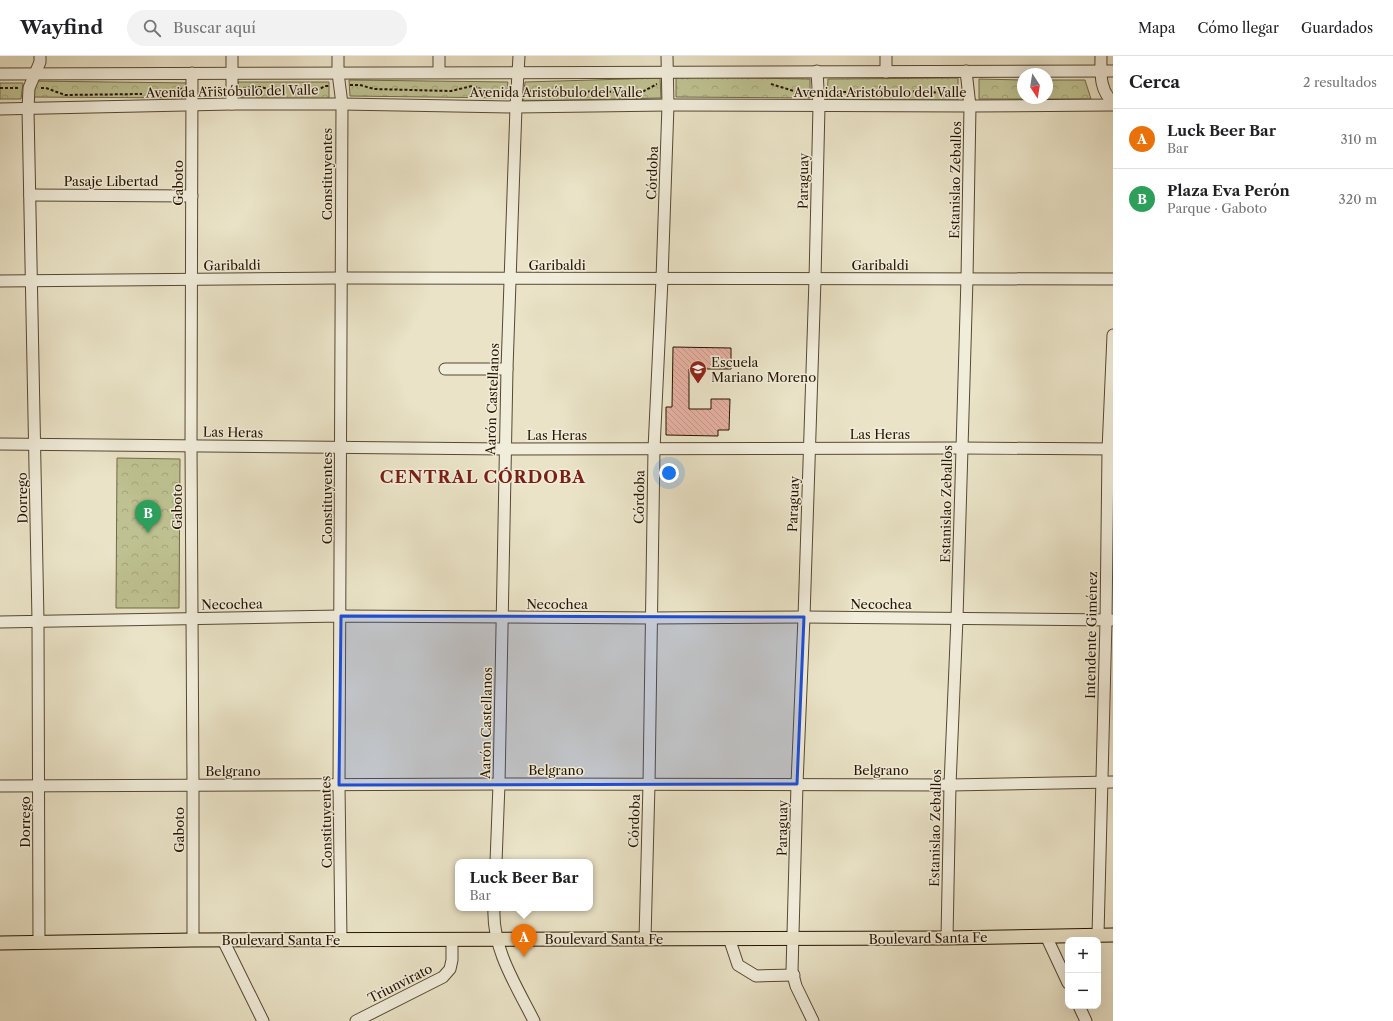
<!DOCTYPE html>
<html lang="es">
<meta charset="utf-8">
<style>
:root{--surface:#fff;--page:#f2f2f2;--text:#202124;--muted:#757577;--line:#e0e0e0;--accent:#8f2418}
body{margin:0;font-family:"Libre Caslon Text",serif;background:var(--page);color:var(--text)}
.controls{position:absolute;right:12px;bottom:12px;display:grid;overflow:hidden;border-radius:8px;box-shadow:0 4px 16px #0002}
.controls button{width:36px;height:36px;display:grid;place-items:center;padding:0;border:0;border-bottom:1px solid var(--line);background:var(--surface);color:var(--text);font:20px sans-serif}
.compass{position:absolute;left:1017px;top:12px;width:36px;height:36px;border-radius:50%;background:var(--surface);box-shadow:0 4px 16px #0002;rotate:168deg}
.you{position:absolute;left:669px;top:417px;width:14px;height:14px;margin:-10px;border:3px solid #fff;border-radius:50%;background:#1a73e8;box-shadow:0 0 0 6px #1a73e833}
.badge{display:grid;place-items:center;width:26px;height:26px;border-radius:50%;background:var(--accent);color:#fff;font-size:13px;font-weight:700}
.pin{position:absolute;translate:-50% -33px;filter:drop-shadow(0 1px 2px #0008)}
.pin::after{content:'';position:absolute;top:21px;width:14px;height:12px;background:inherit;clip-path:polygon(0 0,100% 0,50% 100%)}
.popup{position:absolute;left:455px;top:803px;width:138px;height:52px;box-sizing:border-box;display:grid;place-content:center;border-radius:8px;background:var(--surface);filter:drop-shadow(0 1px 3px #0005);font-size:13px;white-space:nowrap;color:var(--muted)}
.popup b{font-size:15px;color:var(--text)}
.popup::after{content:'';position:absolute;left:50%;top:100%;margin-left:-8px;border:8px solid transparent;border-top-color:var(--surface)}
.list{margin:0;padding:0;list-style:none}
h2{display:flex;justify-content:space-between;align-items:center;height:52px;margin:0;padding:0 16px;font-size:17px}
h2 small{font-size:13px;font-weight:400;color:var(--muted)}
.list li{display:grid;grid-template-columns:26px 1fr auto;gap:12px;align-items:center;box-sizing:border-box;height:60px;padding:0 16px;border-top:1px solid var(--line)}
.list b{display:block;font-size:15px;white-space:nowrap}
.list p{margin:0;font-size:13px;white-space:nowrap;color:var(--muted)}
.list em{font-size:13px;font-style:normal;color:var(--muted)}
.icon{flex:none;width:22px;height:22px;fill:none;stroke:currentColor;stroke-width:2;stroke-linecap:round;stroke-linejoin:round}
.map{position:relative;flex:none;width:1113px;height:965px;overflow:hidden}
header{display:flex;align-items:center;gap:24px;box-sizing:border-box;height:56px;padding:0 20px;background:var(--surface);border-bottom:1px solid var(--line)}
header strong{font-size:19px}
nav{display:flex;gap:22px;margin-inline-start:auto;font-size:14px}
.search{width:280px;height:36px;background:var(--page);display:flex;align-items:center;gap:10px;box-sizing:border-box;padding:0 14px;border-radius:22px;color:var(--muted);font-size:15px}
main{display:flex}
aside{flex:1;background:var(--surface)}
.map>svg:first-child{display:block}
</style>
<header>
<strong>Wayfind</strong>
<div class="search"><svg class="icon" aria-label="search" viewBox="0 0 24 24"><circle cx="10" cy="10" r="6"/><path d="M15 15l6 6"/></svg>Buscar aquí</div>
<nav><a>Mapa</a><a>Cómo llegar</a><a>Guardados</a></nav>
</header>
<main>
<div class="map">
<svg width="1113" height="965" viewBox="0 0 1113 965">
<defs>
<pattern id="forest-crowns" width="20" height="18" patternUnits="userSpaceOnUse"><rect width="20" height="18" fill="#bec191"/><path d="M2 6a3 3 0 1 1 6 0M12 15a3 3 0 1 1 6 0" fill="none" stroke="#a3a57b"/></pattern>
<pattern id="building-back-hatch" width="6" height="6" patternUnits="userSpaceOnUse"><rect width="6" height="6" fill="#e4b0a0"/><path d="M-1 5l2 2M0 0l6 6M5-1l2 2" fill="none" stroke="#c39688"/></pattern>
</defs>
<rect width="100%" height="100%" fill="#eae3c7"/>
<filter id="stains"><feTurbulence type="fractalNoise" baseFrequency=".005" numOctaves="4"/><feColorMatrix values="0 0 0 0 .2 0 0 0 0 .09 0 0 0 0 .02 0 0 0 .5 -.17"/></filter>
<radialGradient id="worn" r=".72"><stop offset=".6" stop-color="#630" stop-opacity="0"/><stop offset="1" stop-color="#630" stop-opacity=".3"/></radialGradient>
<g fill="url(#forest-crowns)" stroke="#726a48">
<path d="M676 21 810 23V42L676 41Z"/>
<path d="M660 22 661 42 523 45 525 26Z"/>
<path d="M958 22V44H827L828 23Z"/>
<path d="M979 23 1023 24V42H1047V24H1085L1091 43H979Z"/>
<path d="M349 24 508 26 506 42 350 40Z"/>
<path d="M31 25 190 27 188 42 32 41Z"/>
<path d="M238 26H329V43L241 42Z"/>
<path d="M0 27H23L21 43H0Z"/>
<path d="M117 402 180 403 179 552H116Z"/>
</g>
<path fill="url(#building-back-hatch)" stroke="#261400" d="M673 291 731 292V313H689V353H711V343H730L729 374H718V380L666 379V351H672Z"/>
<g fill="none" stroke-linecap="round" stroke-linejoin="round">
<g stroke="#574832" stroke-width="13">
<g id="minor">
<path d="M338 0V17L342 48 339 729 341 884"/>
<path d="M1101 0C1101 17 1099 34 1113 46"/>
<path d="M439 16V0"/>
<path d="M886 16V0"/>
<path d="M192 17 191 389 193 729V884"/>
<path d="M0 18 1113 15"/>
<path d="M232 48V0"/>
<path d="M0 53 232 48H342L516 51 668 49 970 50 1113 49"/>
<path d="M30 139 192 140"/>
<path d="M0 225 341 222 1113 223"/>
<path d="M445 313H507"/>
<path d="M0 388 505 393 961 392 1113 393"/>
<path d="M0 566 341 560 651 562 804 561 1113 564"/>
<path d="M0 730 499 728 950 729 1113 726"/>
<path d="M496 806 499 728 507 313 516 51 519 0"/>
<path d="M494 852C492 893 516 929 534 965"/>
<path d="M1098 879 1106 565 1108 394 1113 279"/>
<path d="M1046 880 1068 927"/>
<path d="M729 882 738 909 756 920 794 919"/>
<path d="M947 882 950 729 957 562 967 222 970 50 966 15"/>
<path d="M645 883 649 728 654 393 662 223 668 49 667 0"/>
<path d="M223 884 263 965"/>
<path d="M39 887 38 565 28 53 29 32 40 6V0"/>
<path d="M1079 950 1086 965"/>
<path d="M356 965 443 921 450 913 452 904V884"/>
<path d="M813 965 796 930 792 915 797 728 804 561 815 223 819 50 817 15"/>
</g>
</g>
<g stroke="#261400" stroke-width="15">
<path id="major" d="M0 887 193 884 947 882 1113 879"/>
</g>
<g stroke="#261400" stroke-width="2" stroke-dasharray="3 2" stroke-linecap="butt">
<path d="M771 28 797 36H808"/>
<path d="M350 29H360L374 33 451 35 472 30 486 35H507"/>
<path d="M0 32H19"/>
<path d="M41 32H46L65 39 142 38"/>
<path d="M203 32H222"/>
<path d="M243 32 261 31 282 37"/>
<path d="M528 35 642 36 657 28"/>
<path d="M828 36H855L877 34 949 37 957 33"/>
<path d="M312 37 325 30H330"/>
<path d="M170 38 182 32"/>
</g>
<use href="#minor" stroke="#f1eddb" stroke-width="11"/>
<use href="#major" stroke="#eae3c7" stroke-width="13"/>
</g>
<path fill="#1d4ed8" fill-opacity="0.2" stroke="#1d4ed8" stroke-width="3" stroke-linejoin="round" d="M341 560 804 561 797 728 339 729Z"/>
<defs>
<g id="school-pin" transform="scale(0.9)"><path d="M0 17L-7.5 6A9.5 9.5 0 1 1 7.5 6Z" fill="#8f2418" stroke="#f1eddb"/><path d="M0-5L7-2L0 1L-7-2ZM-4 1L0 2.5L4 1V4Q0 6-4 4Z" fill="#fff"/></g>
</defs>
<g fill-rule="evenodd">
<use href="#school-pin" x="698" y="313"/>
</g>
<g text-anchor="middle" stroke-width="3" stroke-linejoin="round" paint-order="stroke">
<g font-size="13" fill="#261400" stroke="#f1eddb">
<text transform="translate(232 35) rotate(-1)" y="5">Avenida Aristóbulo del Valle</text>
<text x="556" y="41">Avenida Aristóbulo del Valle</text>
<text x="880" y="41">Avenida Aristóbulo del Valle</text>
<text transform="translate(652 117) rotate(-88)" y="5">Córdoba</text>
<text transform="translate(327 118) rotate(-90)" y="5">Constituyentes</text>
<text transform="translate(955 124) rotate(-89)" y="5">Estanislao Zeballos</text>
<text x="111" y="130">Pasaje Libertad</text>
<text transform="translate(803 125) rotate(-89)" y="5">Paraguay</text>
<text transform="translate(178 127) rotate(-90)" y="5">Gaboto</text>
<text transform="translate(232 209) rotate(-1)" y="5">Garibaldi</text>
<text x="557" y="214">Garibaldi</text>
<text x="880" y="214">Garibaldi</text>
<text transform="translate(492 343) rotate(-88)" y="5">Aarón Castellanos</text>
<text transform="translate(233 376) rotate(1)" y="5">Las Heras</text>
<text x="880" y="383">Las Heras</text>
<text x="557" y="384">Las Heras</text>
<text transform="translate(639 441) rotate(-89)" y="5">Córdoba</text>
<text transform="translate(22 442) rotate(-91)" y="5">Dorrego</text>
<text transform="translate(327 442) rotate(-90)" y="5">Constituyentes</text>
<text transform="translate(793 448) rotate(-88)" y="5">Paraguay</text>
<text transform="translate(946 448) rotate(-89)" y="5">Estanislao Zeballos</text>
<text transform="translate(177 451) rotate(-90)" y="5">Gaboto</text>
<text transform="translate(232 548) rotate(-1)" y="5">Necochea</text>
<text x="557" y="553">Necochea</text>
<text x="881" y="553">Necochea</text>
<text transform="translate(1091 579) rotate(-89)" y="5">Intendente Giménez</text>
<text transform="translate(486 667) rotate(-89)" y="5">Aarón Castellanos</text>
<text x="556" y="719">Belgrano</text>
<text x="881" y="719">Belgrano</text>
<text x="233" y="720">Belgrano</text>
<text transform="translate(634 765) rotate(-88)" y="5">Córdoba</text>
<text transform="translate(25 766) rotate(-90)" y="5">Dorrego</text>
<text transform="translate(326 766) rotate(-91)" y="5">Constituyentes</text>
<text transform="translate(782 772) rotate(-89)" y="5">Paraguay</text>
<text transform="translate(935 772) rotate(-89)" y="5">Estanislao Zeballos</text>
<text transform="translate(179 774) rotate(-90)" y="5">Gaboto</text>
<text transform="translate(928 882) rotate(-1)" y="5">Boulevard Santa Fe</text>
<text x="604" y="888">Boulevard Santa Fe</text>
<text x="281" y="889">Boulevard Santa Fe</text>
<text transform="translate(400 927) rotate(-27)" y="5">Triunvirato</text>
</g>
<g font-size="13" fill="#261400" stroke="#f1eddb" text-anchor="start">
<text x="711" y="311">Escuela<tspan x="711" dy="15">Mariano Moreno</tspan></text>
</g>
<g font-size="17" font-weight="bold" letter-spacing="1" fill="#7a1f14" stroke="#f1eddb">
<text x="483" y="427">CENTRAL CÓRDOBA</text>
</g>
</g>
<rect width="100%" height="100%" filter="url(#stains)"/>
<rect width="100%" height="100%" fill="url(#worn)"/>
</svg>
<div class="controls">
<button>+</button>
<button>−</button>
</div>
<svg class="compass" viewBox="-18 -18 36 36"><path d="M0-13l5 13h-10z" fill="#e53935"/><path d="M0 13l5-13h-10z" fill="#757577"/></svg>
<div class="you"></div>
<div class="pin badge" style="left:524px;top:901px;background:#e8710a">A</div>
<div class="popup"><b>Luck Beer Bar</b>Bar</div>
<div class="pin badge" style="left:148px;top:477px;background:#2e9e5b">B</div>
</div>
<aside>
<h2>Cerca<small>2 resultados</small></h2>
<ul class="list">
<li><span class="badge" style="background:#e8710a">A</span><div><b>Luck Beer Bar</b><p>Bar</p></div><em>310 m</em></li>
<li><span class="badge" style="background:#2e9e5b">B</span><div><b>Plaza Eva Perón</b><p>Parque · Gaboto</p></div><em>320 m</em></li>
</ul>
</aside>
</main>
